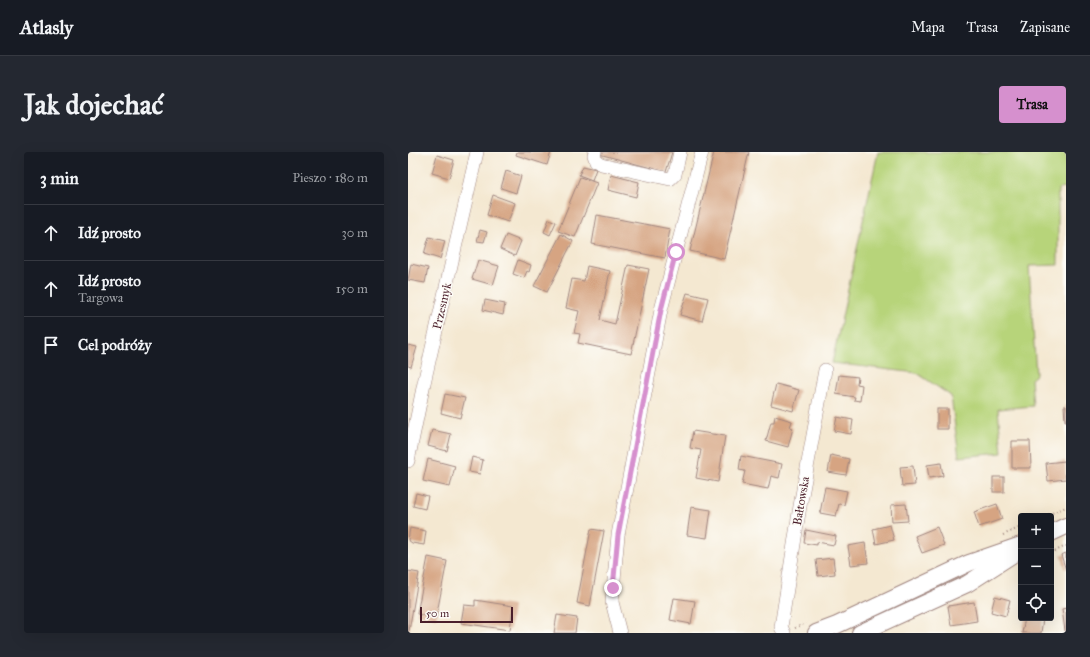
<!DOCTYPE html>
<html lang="pl">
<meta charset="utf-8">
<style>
:root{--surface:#171b24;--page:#242831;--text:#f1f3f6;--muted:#9ea1a6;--line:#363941;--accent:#d690ce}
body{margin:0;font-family:"IM FELL Great Primer",serif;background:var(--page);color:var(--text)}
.controls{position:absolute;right:12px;bottom:12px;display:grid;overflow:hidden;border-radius:4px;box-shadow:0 4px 16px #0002}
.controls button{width:36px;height:36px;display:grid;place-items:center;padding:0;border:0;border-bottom:1px solid var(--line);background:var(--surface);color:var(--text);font:20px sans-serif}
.scale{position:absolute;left:12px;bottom:10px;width:93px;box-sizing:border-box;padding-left:4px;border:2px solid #4a1f2b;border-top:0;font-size:11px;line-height:14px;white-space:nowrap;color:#4a1f2b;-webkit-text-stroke:3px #fdfcf7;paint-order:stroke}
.stop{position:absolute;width:12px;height:12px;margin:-9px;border:3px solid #d690ce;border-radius:50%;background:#fff}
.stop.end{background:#d690ce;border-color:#fff;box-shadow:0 1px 4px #0008}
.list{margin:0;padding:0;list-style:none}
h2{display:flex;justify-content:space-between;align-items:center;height:52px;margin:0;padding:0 16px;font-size:17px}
h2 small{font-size:13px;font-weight:400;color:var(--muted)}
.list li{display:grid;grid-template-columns:26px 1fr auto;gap:12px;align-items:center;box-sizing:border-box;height:56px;padding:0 16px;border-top:1px solid var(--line)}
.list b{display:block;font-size:15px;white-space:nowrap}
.list p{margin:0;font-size:13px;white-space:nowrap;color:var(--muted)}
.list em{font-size:13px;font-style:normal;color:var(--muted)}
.icon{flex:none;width:22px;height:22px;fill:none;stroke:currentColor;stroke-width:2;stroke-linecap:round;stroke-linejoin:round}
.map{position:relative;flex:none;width:658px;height:481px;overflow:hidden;border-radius:4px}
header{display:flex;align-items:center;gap:24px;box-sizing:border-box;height:56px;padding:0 20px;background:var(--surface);border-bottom:1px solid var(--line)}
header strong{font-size:19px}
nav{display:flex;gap:22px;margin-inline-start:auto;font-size:14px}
.intro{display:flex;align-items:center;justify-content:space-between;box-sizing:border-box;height:96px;padding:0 24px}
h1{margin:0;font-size:28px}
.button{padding:10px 18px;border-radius:4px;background:var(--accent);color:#111;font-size:14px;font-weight:700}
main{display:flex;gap:24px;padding:0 24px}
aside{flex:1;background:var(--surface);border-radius:4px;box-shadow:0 4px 16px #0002}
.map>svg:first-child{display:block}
</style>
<header>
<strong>Atlasly</strong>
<nav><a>Mapa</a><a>Trasa</a><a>Zapisane</a></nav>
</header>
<div class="intro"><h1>Jak dojechać</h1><a class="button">Trasa</a></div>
<main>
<aside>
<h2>3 min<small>Pieszo · 180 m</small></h2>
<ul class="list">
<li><svg class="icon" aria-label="ahead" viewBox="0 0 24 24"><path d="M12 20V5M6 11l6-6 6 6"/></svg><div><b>Idź prosto</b></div><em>30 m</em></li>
<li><svg class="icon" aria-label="ahead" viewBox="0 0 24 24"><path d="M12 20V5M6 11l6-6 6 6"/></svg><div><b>Idź prosto</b><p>Targowa</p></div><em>150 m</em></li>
<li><svg class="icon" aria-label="arrive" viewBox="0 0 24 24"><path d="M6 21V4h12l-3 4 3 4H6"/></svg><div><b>Cel podróży</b></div></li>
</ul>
</aside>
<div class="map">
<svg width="658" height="481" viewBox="0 0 658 481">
<rect width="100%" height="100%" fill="#fdfcf7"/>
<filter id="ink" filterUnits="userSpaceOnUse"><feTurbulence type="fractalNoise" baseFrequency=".025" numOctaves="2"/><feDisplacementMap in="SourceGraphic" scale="8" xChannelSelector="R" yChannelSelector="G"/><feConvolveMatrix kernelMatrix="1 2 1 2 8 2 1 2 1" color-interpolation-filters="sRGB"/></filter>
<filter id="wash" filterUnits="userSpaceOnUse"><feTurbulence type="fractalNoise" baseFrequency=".012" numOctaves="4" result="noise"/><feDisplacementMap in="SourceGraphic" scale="16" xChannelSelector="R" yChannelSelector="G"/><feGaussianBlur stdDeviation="0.9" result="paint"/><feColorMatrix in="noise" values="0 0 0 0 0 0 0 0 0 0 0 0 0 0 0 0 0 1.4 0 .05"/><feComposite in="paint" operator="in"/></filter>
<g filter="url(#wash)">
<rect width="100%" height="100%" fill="#f4e8d1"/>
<path fill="#b7d47a" stroke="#807a52" d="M470 0H658V36L650 37V113L621 114 628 223 623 227 625 254 590 257 594 301 551 305 543 244 509 221 424 211Z"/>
<g id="blocks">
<g fill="#d6a482">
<path d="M109 0H143L139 13 108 3Z"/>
<path d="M192 0H264L258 20 191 2Z"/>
<path d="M306 0H341L316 107 282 99Z"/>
<path d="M29 3 46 8 41 26 24 21Z"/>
<path d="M175 14 188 17 184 28 171 23Z"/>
<path d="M98 19 113 24 108 41 93 36Z"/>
<path d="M203 23 231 30 228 45 200 38Z"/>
<path d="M172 25 189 31 167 85 150 79Z"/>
<path d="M85 43 107 51 100 70 79 63Z"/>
<path d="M189 63 262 77 257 106 184 92Z"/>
<path d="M141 67 148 70 142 83 136 80Z"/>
<path d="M72 78 79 80 76 90 69 89Z"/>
<path d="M153 82 165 89 139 140 126 134Z"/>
<path d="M98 83 113 89 107 104 92 97Z"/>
<path d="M21 85 37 89 32 107 16 102Z"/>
<path d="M70 108 91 114 85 133 64 127Z"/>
<path d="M110 108 123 113 121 120 119 119 116 126 105 122Z"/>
<path d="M3 112 20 116 17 131 0 128Z"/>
<path d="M220 113 241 117 223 202 170 191 172 182 166 181 171 159 158 156 164 127 176 129 179 114 202 119 192 168 207 172Z"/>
<path d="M279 141 300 146 294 169 272 163Z"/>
<path d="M77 148 97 152 95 163 75 158Z"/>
<path d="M0 193 9 195 3 215 0 214Z"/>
<path d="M431 223 450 225 449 232 454 233 452 249 446 248 447 245 428 242Z"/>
<path d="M368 232 391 238 385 259 363 253Z"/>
<path d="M37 242 57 246 52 266 33 261Z"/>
<path d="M656 254H658V269H657Z"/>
<rect x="529" y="257" width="11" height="20"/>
<path d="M367 264 384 269 382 275 385 276 380 295 358 289 363 270H366Z"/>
<path d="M429 265 445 268 443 282 426 279Z"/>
<path d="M24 278 43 282 39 299 20 294Z"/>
<path d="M285 279 317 284 310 330 288 326 293 298 282 296Z"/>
<path d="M604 289H622L623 316H604Z"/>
<path d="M423 303 441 307 438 323 420 320Z"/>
<path d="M333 304 374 312 371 326 363 324 360 337 334 332 337 319 331 318Z"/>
<path d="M64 305 75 308 72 322 61 320Z"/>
<path d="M20 307 47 314 42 335 15 329Z"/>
<path d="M657 309 658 327 640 329 638 311Z"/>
<path d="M533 311 535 324 521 326 519 313Z"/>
<path d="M505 314 507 333 494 334 492 315Z"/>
<rect x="585" y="325" width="11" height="15"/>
<path d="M417 335 439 339 436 353 431 352 428 364 412 361Z"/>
<path d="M8 341 20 344 17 357 5 354Z"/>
<path d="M498 352 500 369 484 370 483 353Z"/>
<path d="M589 352 594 367 571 375 566 360Z"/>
<path d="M283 355 303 358 299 386 279 383Z"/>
<path d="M482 373 486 388 468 392 465 377Z"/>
<path d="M529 375 536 393 514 401 507 384Z"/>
<path d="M2 376 18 379 16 393 4 391 0 388Z"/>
<path d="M183 377 196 379 182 454 169 451Z"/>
<path d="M398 378 428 384 426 393 409 390V393L396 391Z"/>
<path d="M457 391 460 411 443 413 440 394Z"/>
<path d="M658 401V418L653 403Z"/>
<path d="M20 405 39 409 28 466 9 462Z"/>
<path d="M425 406 427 422 410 424 408 408Z"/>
<path d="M0 419 11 421 1 479H0Z"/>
<path d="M587 444 602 448 598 464 583 460Z"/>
<path d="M266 446 287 449 283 472 262 468Z"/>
<path d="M67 448 105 454 102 478 53 471 56 453 67 454Z"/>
<path d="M566 450 569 469 543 473 540 454Z"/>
<path d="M658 456V479H657L654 457Z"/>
<path d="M149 463 169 466 167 481H146Z"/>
<path d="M617 466H635L633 481H614Z"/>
</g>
</g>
</g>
<g filter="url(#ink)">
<use href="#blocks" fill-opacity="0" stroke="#9f847e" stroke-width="1"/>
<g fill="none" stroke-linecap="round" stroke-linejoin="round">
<g stroke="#9f847e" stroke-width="14">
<g id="minor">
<path d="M187 0 186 3 188 9 193 12 262 27 267 22 272 0"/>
<path d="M0 309 16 231 69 0"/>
<path d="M212 481 204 450 210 383 253 158 294 0"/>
<path d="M376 481 373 475 392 354 417 218"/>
</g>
</g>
<g stroke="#9f847e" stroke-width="18">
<g id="major">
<path d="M643 381 658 374"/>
<path d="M408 481 429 473 561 411 613 393"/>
<path d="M452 481 559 432 604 403"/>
</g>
</g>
<g stroke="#9f847e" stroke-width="2" stroke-dasharray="1 3" stroke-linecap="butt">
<path d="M637 364 658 355"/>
<path d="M595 383 613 375"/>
<path d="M643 401 658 394"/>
<path d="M387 476 398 471"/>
</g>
<use href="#minor" stroke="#fff" stroke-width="13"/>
<use href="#major" stroke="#fff" stroke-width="16"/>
</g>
</g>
<g fill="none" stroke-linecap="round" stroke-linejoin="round" filter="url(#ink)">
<path stroke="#d690ce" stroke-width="5" d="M205 436 210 383 253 158 268 100"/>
</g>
<g text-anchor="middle" stroke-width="3" stroke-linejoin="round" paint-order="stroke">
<g font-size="12" fill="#4a1f2b" stroke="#fdfcf7">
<text transform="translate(34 154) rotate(-77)" y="4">Przesmyk</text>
<text transform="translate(393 349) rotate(-80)" y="4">Bałtowska</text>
</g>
</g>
</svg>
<div class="controls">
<button>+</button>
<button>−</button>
<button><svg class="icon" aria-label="locate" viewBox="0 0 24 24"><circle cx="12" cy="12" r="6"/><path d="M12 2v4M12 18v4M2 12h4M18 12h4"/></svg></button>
</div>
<div class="scale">50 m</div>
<div class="stop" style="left:268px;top:100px"></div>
<div class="stop end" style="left:205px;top:436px"></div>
</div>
</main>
